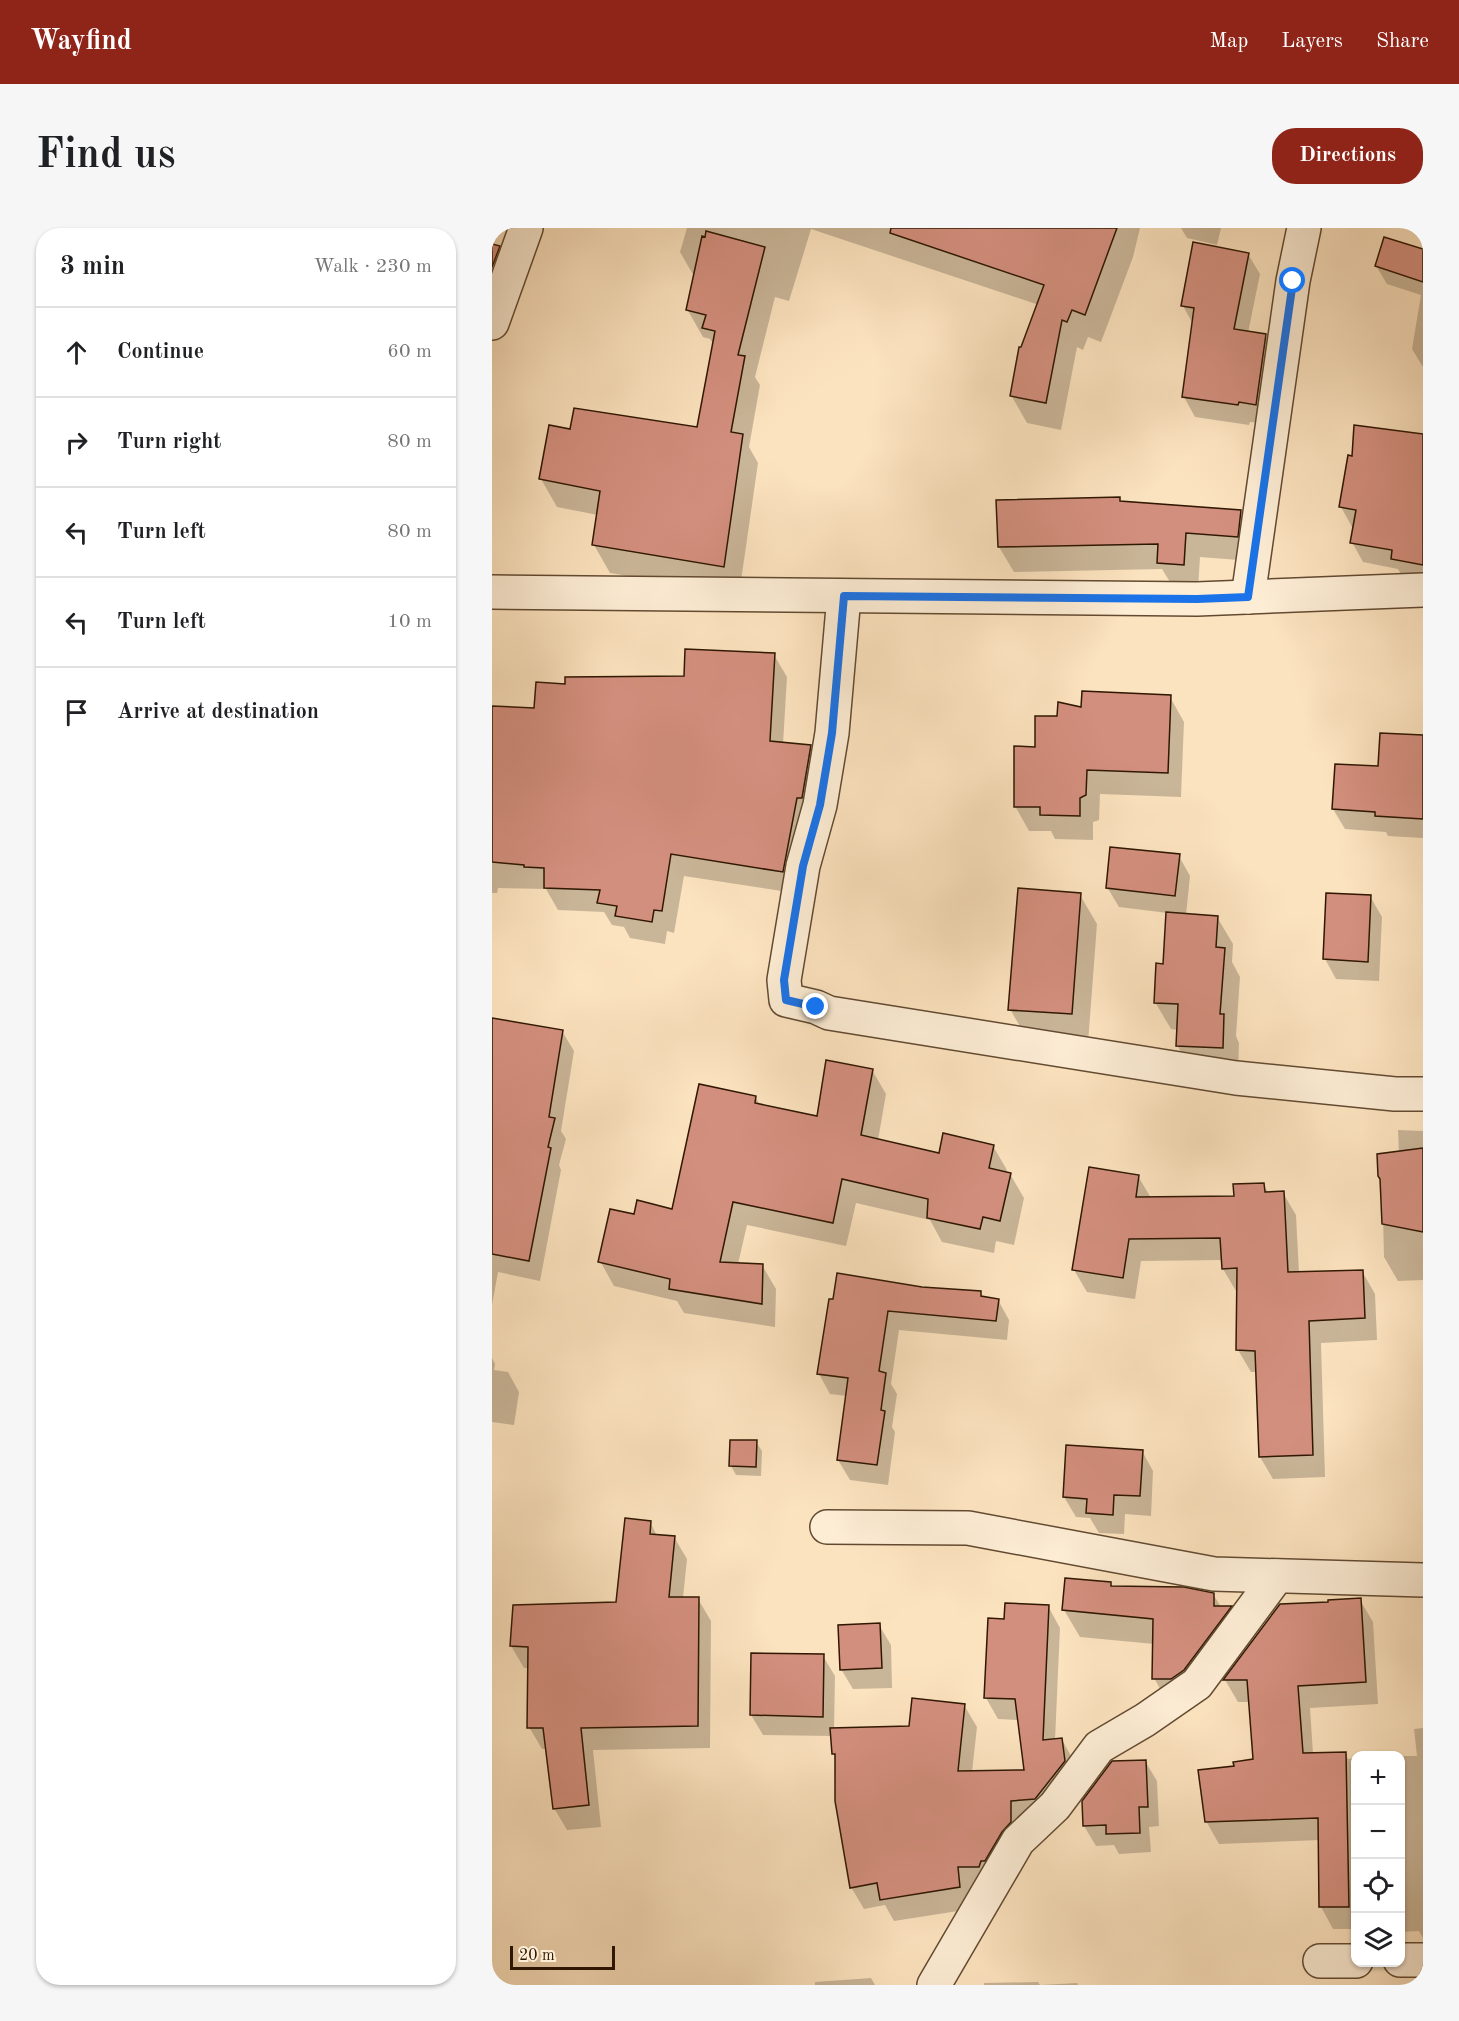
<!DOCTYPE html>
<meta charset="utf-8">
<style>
:root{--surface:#fff;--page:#f6f6f6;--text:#202124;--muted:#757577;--line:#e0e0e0;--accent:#8f2418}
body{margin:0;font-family:"Old Standard TT",serif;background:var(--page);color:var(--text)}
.controls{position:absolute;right:18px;bottom:18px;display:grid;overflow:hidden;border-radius:12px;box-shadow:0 2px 4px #0004}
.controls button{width:54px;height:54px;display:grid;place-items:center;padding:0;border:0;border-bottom:2px solid var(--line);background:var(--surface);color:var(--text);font:30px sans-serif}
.scale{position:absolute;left:18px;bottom:15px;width:105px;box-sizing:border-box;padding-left:6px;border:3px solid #2f1702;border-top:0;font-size:16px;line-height:21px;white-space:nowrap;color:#2f1702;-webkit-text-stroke:4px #fdedd5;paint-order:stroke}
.stop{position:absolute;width:18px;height:18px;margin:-14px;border:4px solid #1a73e8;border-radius:50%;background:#fff}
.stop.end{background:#1a73e8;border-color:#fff;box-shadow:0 2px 6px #0008}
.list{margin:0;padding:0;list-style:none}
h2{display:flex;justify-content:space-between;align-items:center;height:78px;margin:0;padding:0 24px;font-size:26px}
h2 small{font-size:20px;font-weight:400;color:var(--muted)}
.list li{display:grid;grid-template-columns:39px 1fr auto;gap:18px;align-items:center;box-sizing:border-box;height:90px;padding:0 24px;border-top:2px solid var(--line)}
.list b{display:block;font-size:22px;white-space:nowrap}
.list em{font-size:20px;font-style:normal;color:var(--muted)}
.icon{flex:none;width:33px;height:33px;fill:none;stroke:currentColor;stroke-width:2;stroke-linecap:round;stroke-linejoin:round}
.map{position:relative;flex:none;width:931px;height:1757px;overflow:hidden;border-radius:24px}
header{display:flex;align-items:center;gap:36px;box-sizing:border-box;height:84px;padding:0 30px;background:var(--accent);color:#fff}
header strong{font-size:28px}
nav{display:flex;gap:33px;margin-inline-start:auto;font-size:21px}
.intro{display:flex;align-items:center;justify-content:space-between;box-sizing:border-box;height:144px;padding:0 36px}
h1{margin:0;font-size:42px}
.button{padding:15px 27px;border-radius:24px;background:var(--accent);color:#fff;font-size:21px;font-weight:700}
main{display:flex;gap:36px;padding:0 36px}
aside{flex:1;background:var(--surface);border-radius:24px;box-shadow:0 2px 4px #0004}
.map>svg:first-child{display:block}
</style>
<header>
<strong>Wayfind</strong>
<nav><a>Map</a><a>Layers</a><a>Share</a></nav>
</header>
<div class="intro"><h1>Find us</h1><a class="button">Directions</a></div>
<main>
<aside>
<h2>3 min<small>Walk · 230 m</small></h2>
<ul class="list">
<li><svg class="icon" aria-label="ahead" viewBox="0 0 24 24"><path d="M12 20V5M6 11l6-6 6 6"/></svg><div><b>Continue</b></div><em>60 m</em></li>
<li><svg class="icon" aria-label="right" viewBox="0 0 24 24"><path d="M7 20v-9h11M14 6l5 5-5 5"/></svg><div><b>Turn right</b></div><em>80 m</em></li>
<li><svg class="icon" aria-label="left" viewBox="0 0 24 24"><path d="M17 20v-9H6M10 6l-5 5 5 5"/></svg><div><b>Turn left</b></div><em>80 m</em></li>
<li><svg class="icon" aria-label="left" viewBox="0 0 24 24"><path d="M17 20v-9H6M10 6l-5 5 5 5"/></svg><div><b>Turn left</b></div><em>10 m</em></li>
<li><svg class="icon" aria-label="arrive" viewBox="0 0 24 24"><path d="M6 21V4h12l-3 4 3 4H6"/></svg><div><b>Arrive at destination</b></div></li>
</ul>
</aside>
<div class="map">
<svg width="931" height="1757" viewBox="0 0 931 1757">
<rect width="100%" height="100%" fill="#fce3bf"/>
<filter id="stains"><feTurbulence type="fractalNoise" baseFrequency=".00333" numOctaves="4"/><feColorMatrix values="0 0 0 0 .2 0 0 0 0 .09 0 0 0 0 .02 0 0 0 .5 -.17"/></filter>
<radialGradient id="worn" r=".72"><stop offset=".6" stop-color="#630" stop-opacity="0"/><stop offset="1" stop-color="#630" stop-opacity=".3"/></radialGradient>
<g fill="#0003">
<path d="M195 0H648L641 29 609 114 596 109 591 122 585 119 569 202 535 195 519 167 530 121 547 77 319 1 297 73 283 69 263 149 268 157 257 219 266 235 247 367 118 345 102 317 106 287 65 279 49 251 79 203 206 201 222 117 218 111 211 109 195 81 203 50 188 24Z"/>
<path d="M689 0H729L725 17 695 10Z"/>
<path d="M0 17 7 20 19 42 0 96Z"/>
<path d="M931 23V139L920 121 929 67 895 56 884 38Z"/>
<path d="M756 26 768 46 756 105 774 108 785 128 775 196 758 194 757 197 703 189 692 169 701 96 691 78Z"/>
<path d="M931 208V354L912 351 906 341 871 334 860 314 862 300 860 299 849 279Z"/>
<path d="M627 271 630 275 749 283 763 308 759 333 708 329 706 361 681 359 670 341 522 344 507 319Z"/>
<path d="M282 427 295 449 291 516 318 519 331 541 303 665 192 648 182 705 175 703 173 716 138 710 132 699 120 697 112 684 66 682 54 661 6 660 5 665H0V479L44 481 75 458 193 449Z"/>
<path d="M678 469 692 494 689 569 608 566 607 592 601 594V612L563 611 559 603H537L523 578 544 520 567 489 591 481Z"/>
<path d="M931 509V610L896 608 894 604 853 601 841 581 887 539Z"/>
<path d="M687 628 698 648 694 687 725 689 741 716 740 734 748 749 744 808 747 815 746 847 701 845 685 817 686 802 679 801 663 774 672 737 676 685 627 679 615 659Z"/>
<path d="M588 667 605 696 596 815 535 811 518 781Z"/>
<path d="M878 668 890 689 887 753 844 751 833 731Z"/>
<path d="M0 792 70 803 82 823 69 903 74 911 67 937 69 942 48 1053 6 1044 0 1077Z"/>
<path d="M380 842 394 866 386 912 449 927 501 918 515 942 514 945 518 946 532 970 522 1017 504 1013 502 1025 450 1014 438 992 364 975 354 1018 255 997 246 1036 270 1037 284 1061 283 1099 192 1085 185 1073 122 1058 108 1033 143 988 181 982 264 870 268 877 326 890Z"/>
<path d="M906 902 931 903V1052L906 1053 892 1029 890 951 907 925Z"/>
<path d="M646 948 659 970 743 969 771 956 777 966 791 965 804 987 807 1045 870 1043 883 1066 885 1112 829 1115 833 1249 781 1251 768 1229 765 1144H759L746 1122 747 1063H744L731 1041V1032L649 1033 643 1071 595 1064 582 1042Z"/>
<path d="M430 1060 488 1065 491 1070 506 1072 517 1092 515 1112 407 1102 399 1156 405 1166 400 1199 403 1204 396 1257 358 1252 346 1232 355 1168 338 1166 327 1146 338 1072Z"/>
<path d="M0 1130 3 1136 2 1142 16 1144 27 1164 22 1197 0 1194Z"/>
<path d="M264 1214 270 1223 269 1248 244 1247 239 1238Z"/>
<path d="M650 1223 661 1243 659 1288 633 1286 632 1306 607 1305 598 1290 584 1289 572 1269Z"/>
<path d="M158 1294 165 1308 182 1309 195 1331 191 1370 206 1371 219 1393 218 1520 101 1522 109 1599 75 1602 62 1580 55 1521H50L37 1499V1440H32L19 1418 126 1375Z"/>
<path d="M619 1356 621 1360 721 1366 729 1379H739L754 1406 677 1477 662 1450V1416L588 1409 572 1382Z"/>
<path d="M868 1372 881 1394 886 1476 818 1480 821 1526H853L856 1531 864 1530V1701H841L829 1679 828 1612 727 1616 714 1593 744 1539 763 1533 758 1474H746L733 1452 789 1377 838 1375Z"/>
<path d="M556 1378 568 1400 563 1512H570L582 1533 499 1660H478L479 1681 402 1693 393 1677 372 1681 359 1659 340 1508 271 1507 259 1487 261 1427 331 1428 343 1448 342 1502 419 1499 472 1477 485 1499 480 1544H533L527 1492 506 1491 494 1470 513 1393Z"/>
<path d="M387 1397 399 1417 400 1460 361 1461 349 1441Z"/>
<path d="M931 1500V1710L927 1703 908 1704V1528H925L922 1501Z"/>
<path d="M653 1533 665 1553 667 1598 657 1599 659 1624 627 1626 622 1617 604 1618 592 1598Z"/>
<path d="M379 1750 383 1757H323V1754Z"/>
<path d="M546 1754 548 1757H492V1755Z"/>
<path d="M585 1755 586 1757H549Z"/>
</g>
<g fill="#d38f7e" stroke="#2f1702" stroke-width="1.5">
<path d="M399 0H625L593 87 580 82 575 94 570 92 554 175 518 168 527 119H529L552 57 398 5Z"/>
<path d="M214 3 273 19 246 127 253 128 239 204 251 206 232 339 100 317 108 263 47 251 57 197 78 201 82 180 205 199 223 103 210 100 214 87 194 82 210 8 213 9Z"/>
<path d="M892 9 931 21V54L883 38Z"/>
<path d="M701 14 757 25 742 101 774 106 764 177 747 174 746 177 690 169 702 80 689 78Z"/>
<path d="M0 16 8 18 0 39Z"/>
<path d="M862 197 931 206V337L899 331 900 322 858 315 864 282 847 279 856 227 860 228Z"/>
<path d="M628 269V273L749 282 746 309 694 305 692 337 665 335 666 316 506 319 504 272Z"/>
<path d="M193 421 283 425 278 513 319 517 310 570H305L291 644 179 626 170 683 162 682 160 694 123 688 125 678 105 675 108 662 52 660V640L32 639V637L0 634V478L42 480 44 454 73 456V449L192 448Z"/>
<path d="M590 463 679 467 676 545 595 542 594 567 588 570V588L548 587V579H522V518L543 519V488H565L566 474 589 479Z"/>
<path d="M888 505 931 507V591L883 588V584L840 581 843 536 886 538Z"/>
<path d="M618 619 688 626 683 668 614 660Z"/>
<path d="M526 660 589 665 580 786 516 782Z"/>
<path d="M834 665 879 667 876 734 831 731Z"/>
<path d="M674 684 726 688 724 719 733 720 728 786H732L731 820 684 818 686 776 662 775 664 735 671 736Z"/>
<path d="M0 790 71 802 57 889 63 890 56 919 59 920 37 1033 0 1026Z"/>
<path d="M334 832 381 841 369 907 447 925 451 905 502 917 497 940 519 945 508 993 491 989 488 1001 435 990 436 971 350 951 341 995 241 974 228 1034 271 1036 270 1076 177 1061 178 1051 106 1034 118 981 142 986 145 972 180 981 207 856 264 868 263 875 325 888Z"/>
<path d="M931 920V1004L890 996 888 951 886 948 885 926Z"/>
<path d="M597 939 647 947 644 969 742 968 741 956 772 955 773 964 792 963 796 1044 871 1042 873 1090 817 1093 821 1227 767 1229 763 1123 744 1122 745 1040 730 1041 728 1010 637 1011 631 1050 580 1042Z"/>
<path d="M345 1045 430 1059 489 1063V1068L507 1071 504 1093 396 1083 387 1143 394 1145 389 1182 393 1183 385 1237 345 1232 356 1150 325 1146 337 1071H341Z"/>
<path d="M238 1212H265L264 1239 237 1238Z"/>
<path d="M574 1217 651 1222 648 1268 622 1267 621 1287 594 1285 595 1271 571 1269Z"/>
<path d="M133 1290 159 1293 158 1306 183 1308 177 1369H207L206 1498 89 1500 97 1577 61 1581 51 1500H35L36 1419 18 1418 21 1377 124 1374Z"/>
<path d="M573 1350 619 1354V1358L692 1359 722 1365V1378H740L692 1442 679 1451H660L661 1391 570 1382Z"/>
<path d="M869 1370 874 1454 806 1458 811 1525 854 1524 857 1679H827L826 1590 713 1594 706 1542 742 1538 741 1534 761 1531 755 1452H731L788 1376 836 1374V1372Z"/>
<path d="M513 1375 557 1377 551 1512 570 1510 573 1533 543 1571 519 1573V1594L510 1604 493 1633H489L487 1639H466L468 1659 388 1672 385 1655 358 1660 343 1573V1526H340L338 1500 417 1498 420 1470 473 1476 466 1543 532 1542 523 1471 492 1470 496 1390 512 1391Z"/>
<path d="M388 1395 390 1440 348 1442 346 1397Z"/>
<path d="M259 1425 332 1426 331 1489 258 1487Z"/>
<path d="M654 1532 656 1579H647L648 1605 614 1606V1597L591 1598 590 1573 620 1533Z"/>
</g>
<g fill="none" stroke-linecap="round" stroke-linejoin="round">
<g stroke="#624a31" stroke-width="36">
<g id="street">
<path d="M0 95 34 0"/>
<path d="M0 364 705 371 931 362"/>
<path d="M352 368 340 505 328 577 311 638 292 752 294 772 324 779 337 785 744 850 903 866H931"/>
<path d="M756 369 801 53 812 0"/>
<path d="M335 1299 476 1300 722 1346 931 1352"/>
<path d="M908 1732H931"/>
<path d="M828 1733H864"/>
<path d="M442 1757 526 1613 563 1578 607 1519 653 1492 705 1456 785 1348"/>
</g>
</g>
<use href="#street" stroke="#fdedd5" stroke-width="33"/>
</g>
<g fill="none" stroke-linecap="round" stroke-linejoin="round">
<path stroke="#1a73e8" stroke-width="8" d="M324 779 294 772 292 752 311 638 328 577 340 505 352 368 705 371 756 369 801 53"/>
</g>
<rect width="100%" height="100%" filter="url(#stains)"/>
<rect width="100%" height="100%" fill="url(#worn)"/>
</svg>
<div class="controls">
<button>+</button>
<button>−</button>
<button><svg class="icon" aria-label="locate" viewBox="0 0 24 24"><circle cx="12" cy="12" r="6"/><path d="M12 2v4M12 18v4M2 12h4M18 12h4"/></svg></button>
<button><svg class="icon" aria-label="layers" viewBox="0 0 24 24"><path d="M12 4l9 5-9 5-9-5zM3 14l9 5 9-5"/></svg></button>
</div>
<div class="scale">20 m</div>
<div class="stop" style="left:801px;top:53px"></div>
<div class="stop end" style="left:324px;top:779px"></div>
</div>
</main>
